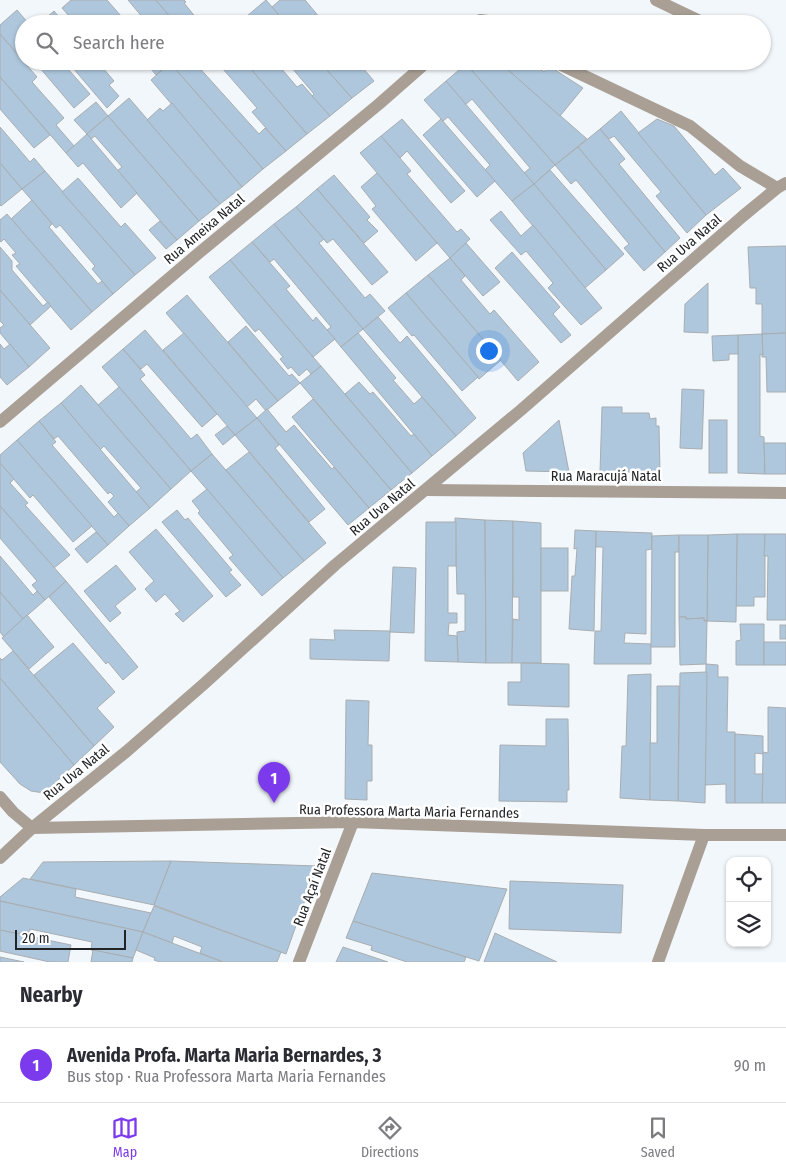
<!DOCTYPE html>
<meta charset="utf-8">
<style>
:root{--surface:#fff;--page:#f7f7f7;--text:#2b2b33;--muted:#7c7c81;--line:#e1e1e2;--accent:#7c3aed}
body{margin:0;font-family:"Fira Sans Condensed",sans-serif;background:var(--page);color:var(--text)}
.controls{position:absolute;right:15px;bottom:15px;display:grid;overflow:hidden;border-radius:10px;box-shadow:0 1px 4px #0004}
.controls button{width:45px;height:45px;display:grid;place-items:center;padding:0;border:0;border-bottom:1px solid var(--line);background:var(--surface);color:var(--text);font:25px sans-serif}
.scale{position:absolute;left:15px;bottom:12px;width:111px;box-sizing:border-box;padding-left:5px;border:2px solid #222325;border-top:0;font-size:14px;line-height:18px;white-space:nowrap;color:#222325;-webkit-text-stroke:4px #fff;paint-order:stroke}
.you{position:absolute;left:488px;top:350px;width:18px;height:18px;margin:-12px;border:4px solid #fff;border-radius:50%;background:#1a73e8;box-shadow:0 0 0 8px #1a73e833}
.badge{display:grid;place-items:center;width:32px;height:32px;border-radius:50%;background:var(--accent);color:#fff;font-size:16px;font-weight:700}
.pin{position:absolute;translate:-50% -41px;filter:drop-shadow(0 1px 2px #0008)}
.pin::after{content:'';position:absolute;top:26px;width:18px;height:15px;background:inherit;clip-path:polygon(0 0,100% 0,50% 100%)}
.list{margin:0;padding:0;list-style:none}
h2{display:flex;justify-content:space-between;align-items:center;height:65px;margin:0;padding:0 20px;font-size:21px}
h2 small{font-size:16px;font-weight:400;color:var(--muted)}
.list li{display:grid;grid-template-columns:32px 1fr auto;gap:15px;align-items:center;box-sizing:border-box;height:75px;padding:0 20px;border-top:1px solid var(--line)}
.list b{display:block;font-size:19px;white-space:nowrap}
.list p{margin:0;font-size:16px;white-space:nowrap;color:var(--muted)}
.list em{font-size:16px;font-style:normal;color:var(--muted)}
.icon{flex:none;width:28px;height:28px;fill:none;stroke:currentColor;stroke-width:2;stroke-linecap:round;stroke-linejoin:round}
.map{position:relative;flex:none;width:786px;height:962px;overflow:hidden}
.search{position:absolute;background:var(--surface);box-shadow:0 1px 4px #0004;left:15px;right:15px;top:15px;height:55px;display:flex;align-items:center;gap:12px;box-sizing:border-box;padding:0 18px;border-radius:28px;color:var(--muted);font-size:19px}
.sheet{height:140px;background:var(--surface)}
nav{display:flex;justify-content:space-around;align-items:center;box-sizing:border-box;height:70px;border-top:1px solid var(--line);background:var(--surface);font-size:14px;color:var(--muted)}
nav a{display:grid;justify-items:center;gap:2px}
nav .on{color:var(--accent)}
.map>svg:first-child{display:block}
</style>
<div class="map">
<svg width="786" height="962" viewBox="0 0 786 962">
<rect width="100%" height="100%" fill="#f2f7fb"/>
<g fill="#aec7dd" stroke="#a8adb0">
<path d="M71 0H107L128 24H76L62 8Z"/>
<path d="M128 0H156L176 24H148Z"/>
<path d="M156 0H184L186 2 184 3 201 24H176Z"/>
<path d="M266 0 287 24H254L247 16Z"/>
<path d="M280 0H305L325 24H287L272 7Z"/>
<path d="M17 10 29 24H24V54L20 57 0 34V25Z"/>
<path d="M54 11 65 24H39Z"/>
<path d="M0 34 37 77 32 82 64 118 56 125 74 146 66 153 0 77Z"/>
<path d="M34 61H61L90 94 74 108Z"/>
<path d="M67 61H97L114 81 109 85 119 96 107 108Z"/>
<path d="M150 61H166L168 64 156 75 147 64Z"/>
<path d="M172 61H199L196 64 259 134 265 128 286 151 263 169 170 63Z"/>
<path d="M216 61H244L307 134 286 151 252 112 257 108Z"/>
<path d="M244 61H275L297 87 302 84 330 116 307 134Z"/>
<path d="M286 61H319L352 98 330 116 312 96 314 94Z"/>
<path d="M319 61H357L374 81 352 98Z"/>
<path d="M470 61H498L587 139 555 165 466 64Z"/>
<path d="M498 61H532L544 72 549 66 583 88 560 116Z"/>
<path d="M170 63 263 169 242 187 151 80Z"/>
<path d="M466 64 555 165 534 184 524 173 530 168 472 99 465 105 446 81Z"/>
<path d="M0 77 50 135 34 148 0 109Z"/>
<path d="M446 81 534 184 512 201 485 170 490 165 448 117 443 121 424 100Z"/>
<path d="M129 98 220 204 199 221 108 116Z"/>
<path d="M96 102 108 116 87 134 74 120Z"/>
<path d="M172 103 242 187 220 204 147 120 160 108 163 111Z"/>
<path d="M621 111 706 215 687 233 656 196 661 192 614 136 609 139 600 129Z"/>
<path d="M108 116 199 221 177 240 117 171 122 167 95 136 91 139 87 134Z"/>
<path d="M402 119 465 191 451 203 407 151 400 158 381 136Z"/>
<path d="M441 119 495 181 477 197 423 135Z"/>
<path d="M657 119 674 126 715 175 723 168 741 188 706 215 638 133Z"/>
<path d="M0 127 30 162 34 158 45 171 22 189 0 163Z"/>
<path d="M600 129 625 159 619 164 680 238 665 252 578 147Z"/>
<path d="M87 134 137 193 121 208 83 163 78 167 66 153Z"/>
<path d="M381 136 411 171 407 174 457 232 461 229 470 239 450 258 360 153Z"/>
<path d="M578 147 665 252 644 271 624 248 629 244 576 180 571 184 555 165Z"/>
<path d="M0 163 22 189 1 206 0 205Z"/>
<path d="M550 170 624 254 606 270 534 184Z"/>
<path d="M45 171 135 275 113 294 92 269 95 266 60 225 56 228 22 189Z"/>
<path d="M377 173 437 243 416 261 372 209 376 206 361 187Z"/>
<path d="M334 175 370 217 367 220 378 231 364 243 317 189Z"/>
<path d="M78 178 121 227 125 223 156 258 135 275 62 192Z"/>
<path d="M534 184 606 270 585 288 512 201Z"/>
<path d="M317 189 388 272 372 285 333 239 327 243 296 207Z"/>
<path d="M32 200 52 224 49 227 98 284 102 281 113 294 92 312 11 219Z"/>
<path d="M296 207 324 239 319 243 365 298 370 294 385 311 363 329 274 224Z"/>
<path d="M501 211 521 236 533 225 602 308 581 325 548 288 553 283 526 251 521 255 490 220Z"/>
<path d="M7 214 92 312 71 330 16 266 20 264 12 255 16 253 4 239 1 242 0 241V220Z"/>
<path d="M160 221 177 240 166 249 149 230Z"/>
<path d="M274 224 363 329 341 347 327 330 331 327 274 259 270 262 252 242Z"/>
<path d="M252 242 290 286 286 289 313 321 316 317 335 339 313 357 230 260Z"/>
<path d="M466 243 500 282 483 296 450 258Z"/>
<path d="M786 246V333L762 334V304H756V288H750L748 247Z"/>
<path d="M0 247 12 261V270L43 306 48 302 51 306 30 325 0 290Z"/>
<path d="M512 252 560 307 553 314 571 335 561 343 495 268Z"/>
<path d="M450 258 465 276 461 280 490 314 494 310 539 362 518 381 428 275Z"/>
<path d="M230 260 313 357 321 366 311 374 307 369 299 376 291 367 288 369 280 359 283 357 259 329 255 332 209 277Z"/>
<path d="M428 275 501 360 479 379 406 293Z"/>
<path d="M708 283V333L684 332 685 304Z"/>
<path d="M0 290 50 348 29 367 0 333V328L4 325 0 321Z"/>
<path d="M406 293 478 377 462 391 414 335 412 336 388 308Z"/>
<path d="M187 295 278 401 266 411 256 399 247 407 166 313Z"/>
<path d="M378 317 400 343 407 336 476 418 456 436 363 329Z"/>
<path d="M246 326 289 376 292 374 300 383 278 401 228 342Z"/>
<path d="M145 330 217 414 202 427 147 364 141 369 123 349Z"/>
<path d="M184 333 257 418 235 435 163 350Z"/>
<path d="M358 333 396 378 393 380 414 404 422 397 456 436 432 456 341 347Z"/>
<path d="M786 333V392H767L766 357H762V334Z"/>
<path d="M762 334 763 355 760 354V436L764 437 765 474 738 473V335Z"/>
<path d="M738 335V354H729V360L713 361 712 336Z"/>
<path d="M0 344 4 349 10 344 29 367 7 385 0 377Z"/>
<path d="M123 349 145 375 140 379 191 439 197 434 212 454 191 471 102 367Z"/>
<path d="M321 366 412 473 391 490 300 383Z"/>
<path d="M359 382 370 394 373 392 411 436 414 434 432 456 412 473 345 394Z"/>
<path d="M81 385 171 489 150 508 136 492 141 488 104 446 100 450 61 403Z"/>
<path d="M119 387 191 471 171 489 98 405Z"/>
<path d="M682 389 704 390 702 449 680 448Z"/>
<path d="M313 399 391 490 369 508 292 417Z"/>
<path d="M61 403 150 508 129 526 108 502 114 496 110 492 108 494 58 436 54 439 39 421Z"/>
<path d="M602 407H622V413H649L650 419 656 418V426H659L660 472H600Z"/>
<path d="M267 409 286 432 294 425 332 469 334 467 369 508 348 525 257 418Z"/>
<path d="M257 418 279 445 275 448 325 509 309 522 235 435Z"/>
<path d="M559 420 569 472 526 471 523 453Z"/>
<rect x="709" y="420" width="18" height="53"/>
<path d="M39 421 56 442 52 445 114 517 118 513 129 526 108 545 17 440Z"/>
<path d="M227 426 235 435 223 445 215 435Z"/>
<path d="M17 440 92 526 73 542 33 495 30 498 0 463V455Z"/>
<path d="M764 443H786V474H765Z"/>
<path d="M249 452 326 543 304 561 226 470Z"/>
<path d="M212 454 304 561 283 578 191 471Z"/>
<path d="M0 463 14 479 10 483 28 503 25 505 70 555 54 568 0 506Z"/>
<path d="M207 489 283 578 262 596 229 558 233 555 198 513 200 511 192 501Z"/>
<path d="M0 506 66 581 45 600 32 585 37 581 0 538Z"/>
<path d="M177 510 185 520 188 518 232 570 229 572 241 585 226 597 162 522Z"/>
<path d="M455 518 485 520 486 663 458 662 457 632 465 631V594H457Z"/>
<path d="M485 520 513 521 512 663H486Z"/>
<path d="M513 521 541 523V663H512L513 619 519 620V597H513Z"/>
<path d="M426 522H456V566H448V613H457V623H449L448 635 457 636 458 662 425 661Z"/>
<path d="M156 529 213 596 183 622 175 614 180 611 165 594 156 602 145 589 154 581 129 552Z"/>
<path d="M575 530 596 531 594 631 569 629 572 576H575L577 548 574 549Z"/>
<path d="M596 531 652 533V549L646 550V634L625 633 624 643 651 644V664H594L595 631H601L603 547H596Z"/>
<path d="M96 532 108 545 87 563 75 549Z"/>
<path d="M737 534H765V597H754V606H736Z"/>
<path d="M737 534 736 622 707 621 708 535Z"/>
<path d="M765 534H786V620H767L768 556H764Z"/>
<path d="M679 535V552H675V647H651L652 536Z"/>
<path d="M679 535H708L707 621H704V618L686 619V617H679Z"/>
<rect x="541" y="548" width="27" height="43"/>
<path d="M0 556 33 595 37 591 45 600 23 619 0 592Z"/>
<path d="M116 565 136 589 115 606 121 613 110 622 84 591Z"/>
<path d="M393 567 416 568 414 633 390 632Z"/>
<path d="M66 581 138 667 123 680 108 662 106 664 49 597Z"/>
<path d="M0 592 23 619 4 637 0 632Z"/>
<path d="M27 615 54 647 29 669 2 638Z"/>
<path d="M679 617H686V619L704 618V621H707L706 664 680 665Z"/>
<path d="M740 624H764V665H736V641L741 640Z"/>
<rect x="780" y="625" width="6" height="14"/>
<path d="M334 630 390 631 389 661 310 659V639L335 640Z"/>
<rect x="764" y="642" width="22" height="23"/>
<path d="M73 643 115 692 97 708 114 727 94 746 34 675Z"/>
<path d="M13 651 94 746 74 765 0 678V658L2 660Z"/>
<path d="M521 663 569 664V707L508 705V682H521Z"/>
<path d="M706 664 718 665V677H728L727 732H735V803H726V784L705 785Z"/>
<path d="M707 672 705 803 678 801 680 673Z"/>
<path d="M651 674 650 800 620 798 622 746H626L628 675Z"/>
<path d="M0 678 74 765 44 793 31 791 20 784 0 762Z"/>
<path d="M657 686H679L678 801 650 800V743H657Z"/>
<path d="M346 700 369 701 368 745H372V781H367V800L345 799Z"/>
<path d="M768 707 786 708V803H762L763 752 768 753Z"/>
<path d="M546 719H568L569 790H567V802L499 801 500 745 546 746Z"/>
<path d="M735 734 763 736V754L755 753V774H763L762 803H735Z"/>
<path d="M171 861 154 905 30 879 43 862Z"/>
<path d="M171 861 317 866 286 954 154 905Z"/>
<path d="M372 873 507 889 479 961 353 921Z"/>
<path d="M23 878 76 889 75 897 151 913 143 932 0 901V897Z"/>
<path d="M510 881 623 885 621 933 509 929Z"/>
<path d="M0 901 143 932 133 958 91 950 92 942 30 929 29 936 0 930Z"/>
<path d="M154 906 281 952 277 962H223L200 953 202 947 174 936 172 943 143 932Z"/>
<path d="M353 921 466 957 464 962H407L371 950 372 946 346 938Z"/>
<path d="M0 930 71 945 68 962H50L0 951Z"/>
<path d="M143 932 172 943 223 962H160L154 960 155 958 136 950Z"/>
<path d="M495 933 557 962H484Z"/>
<path d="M343 947 388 962H336Z"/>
<path d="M93 950 133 958 132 962H91Z"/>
<path d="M0 957 24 962H0Z"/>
</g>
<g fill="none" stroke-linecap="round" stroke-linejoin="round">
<g stroke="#a99f95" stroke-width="12">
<path d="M656 0 706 24"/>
<path d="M553 61 690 126 740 166 777 188"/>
</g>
<g stroke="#a99f95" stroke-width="12">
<path d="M472 24 480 20 488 21"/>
<path d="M0 422 200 252 379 104 428 61"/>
<path d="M426 490 786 493"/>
<path d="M0 797 13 812 32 828 353 822 704 835H786"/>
<path d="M0 858 32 828 127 751 205 683 335 565 521 410 743 216 777 188 786 183"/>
<path d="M299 962 353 822"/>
<path d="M658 962 704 835"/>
</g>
</g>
<g text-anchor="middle" stroke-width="5" stroke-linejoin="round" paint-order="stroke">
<g font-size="14" fill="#222325" stroke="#fff">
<text transform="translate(204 229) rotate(-40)" y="5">Rua Ameixa Natal</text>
<text transform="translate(689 243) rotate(-41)" y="5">Rua Uva Natal</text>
<text x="606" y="481">Rua Maracujá Natal</text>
<text transform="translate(382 507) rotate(-40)" y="5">Rua Uva Natal</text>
<text transform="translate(76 772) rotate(-39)" y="5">Rua Uva Natal</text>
<text transform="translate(409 811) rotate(1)" y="5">Rua Professora Marta Maria Fernandes</text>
<text transform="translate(312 887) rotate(-69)" y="5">Rua Açaí Natal</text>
</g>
</g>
</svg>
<div class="controls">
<button><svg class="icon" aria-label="locate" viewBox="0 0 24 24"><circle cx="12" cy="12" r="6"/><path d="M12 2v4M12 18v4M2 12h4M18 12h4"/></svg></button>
<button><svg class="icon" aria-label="layers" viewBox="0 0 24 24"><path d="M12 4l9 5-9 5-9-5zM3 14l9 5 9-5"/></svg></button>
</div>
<div class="scale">20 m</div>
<div class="you"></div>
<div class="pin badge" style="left:274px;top:803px">1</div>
<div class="search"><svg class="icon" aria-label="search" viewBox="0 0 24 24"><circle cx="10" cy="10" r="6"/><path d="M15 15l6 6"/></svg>Search here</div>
</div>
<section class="sheet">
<h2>Nearby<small></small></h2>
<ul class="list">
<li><span class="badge">1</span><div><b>Avenida Profa. Marta Maria Bernardes, 3</b><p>Bus stop · Rua Professora Marta Maria Fernandes</p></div><em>90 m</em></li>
</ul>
</section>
<nav>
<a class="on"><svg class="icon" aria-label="map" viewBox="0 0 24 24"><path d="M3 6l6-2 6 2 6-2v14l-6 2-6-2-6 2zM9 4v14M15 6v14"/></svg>Map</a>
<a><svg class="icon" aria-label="directions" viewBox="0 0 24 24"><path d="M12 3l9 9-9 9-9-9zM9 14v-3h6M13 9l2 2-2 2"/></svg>Directions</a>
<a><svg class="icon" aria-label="saved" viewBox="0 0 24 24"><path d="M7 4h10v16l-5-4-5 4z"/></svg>Saved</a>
</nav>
